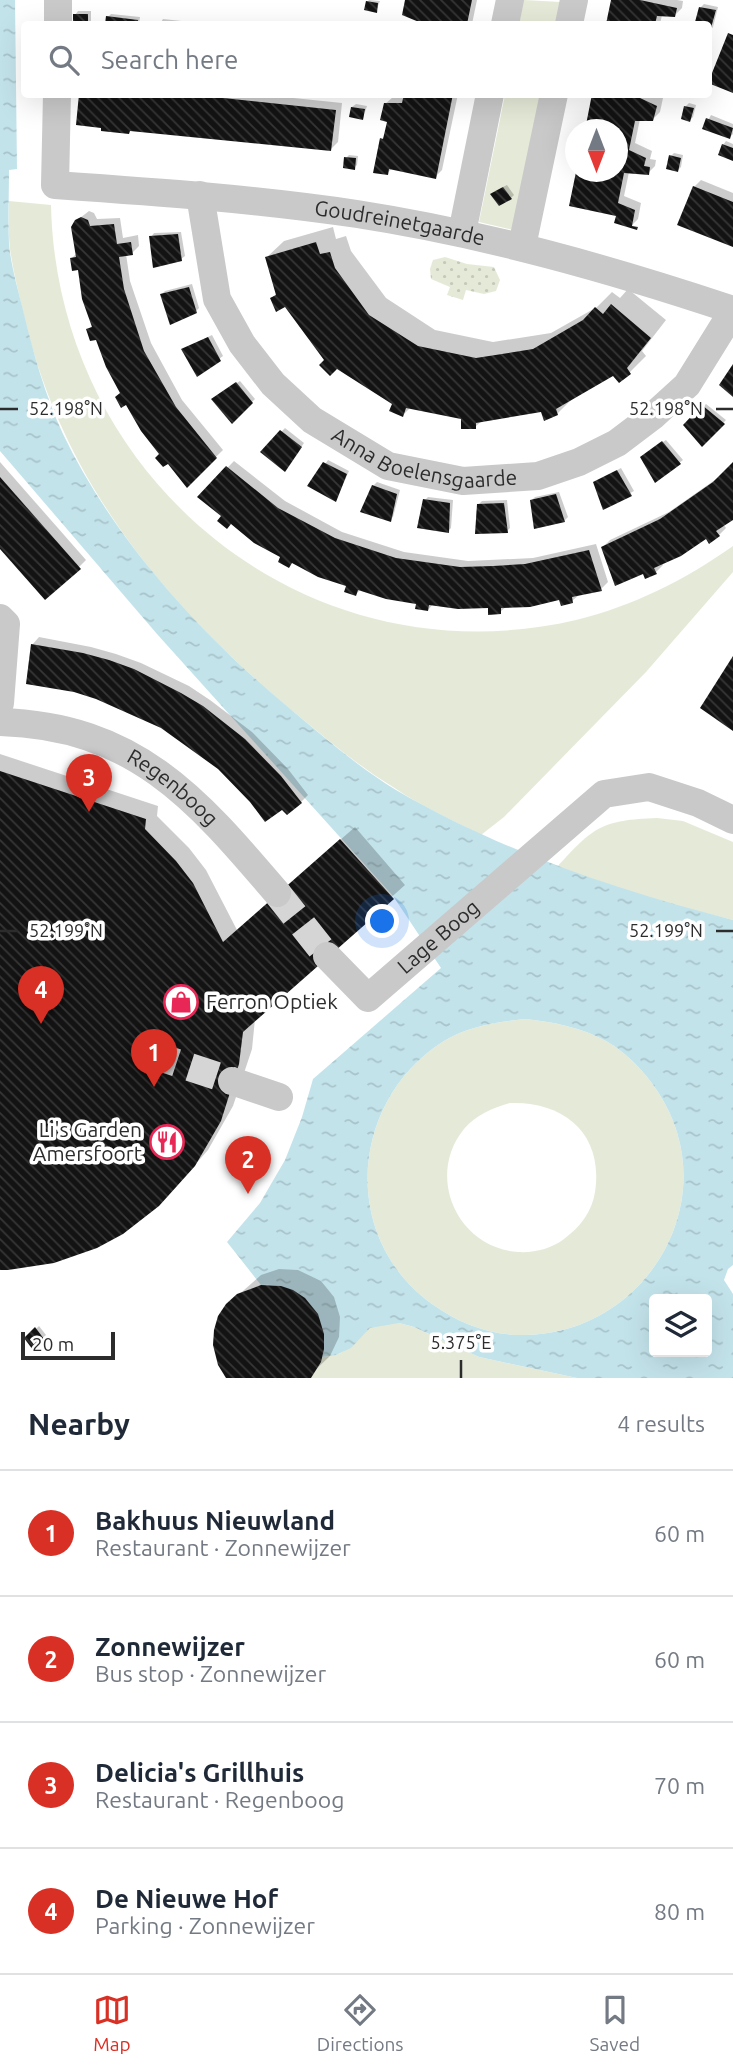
<!DOCTYPE html>
<meta charset="utf-8">
<style>
:root{--surface:#fff;--page:#f2f2f3;--text:#1f2937;--muted:#747a83;--line:#e0e1e3;--accent:#d93025}
body{margin:0;font-family:Ubuntu,sans-serif;background:var(--page);color:var(--text)}
.controls{position:absolute;right:21px;bottom:21px;display:grid;overflow:hidden;border-radius:7px;box-shadow:0 7px 28px #0002}
.controls button{width:63px;height:63px;display:grid;place-items:center;padding:0;border:0;border-bottom:2px solid var(--line);background:var(--surface);color:var(--text);font:35px sans-serif}
.compass{position:absolute;left:565px;top:119px;width:63px;height:63px;border-radius:50%;background:var(--surface);box-shadow:0 7px 28px #0002;rotate:180deg}
.scale{position:absolute;left:21px;bottom:18px;width:94px;box-sizing:border-box;padding-left:7px;border:4px solid #2c2c2c;border-top:0;font-size:19px;line-height:24px;white-space:nowrap;color:#2c2c2c;-webkit-text-stroke:5px #fff;paint-order:stroke}
.you{position:absolute;left:383px;top:922px;width:24px;height:24px;margin:-18px;border:5px solid #fff;border-radius:50%;background:#1a73e8;box-shadow:0 0 0 10px #1a73e833}
.badge{display:grid;place-items:center;width:46px;height:46px;border-radius:50%;background:var(--accent);color:#fff;font-size:23px;font-weight:700}
.pin{position:absolute;translate:-50% -58px;filter:drop-shadow(0 2px 4px #0008)}
.pin::after{content:'';position:absolute;top:37px;width:24px;height:21px;background:inherit;clip-path:polygon(0 0,100% 0,50% 100%)}
.list{margin:0;padding:0;list-style:none}
h2{display:flex;justify-content:space-between;align-items:center;height:91px;margin:0;padding:0 28px;font-size:30px}
h2 small{font-size:23px;font-weight:400;color:var(--muted)}
.list li{display:grid;grid-template-columns:46px 1fr auto;gap:21px;align-items:center;box-sizing:border-box;height:126px;padding:0 28px;border-top:2px solid var(--line)}
.list b{display:block;font-size:26px;white-space:nowrap}
.list p{margin:0;font-size:23px;white-space:nowrap;color:var(--muted)}
.list em{font-size:23px;font-style:normal;color:var(--muted)}
.icon{flex:none;width:38px;height:38px;fill:none;stroke:currentColor;stroke-width:2;stroke-linecap:round;stroke-linejoin:round}
.map{position:relative;flex:none;width:733px;height:1378px;overflow:hidden}
.search{position:absolute;background:var(--surface);box-shadow:0 7px 28px #0002;left:21px;right:21px;top:21px;height:77px;display:flex;align-items:center;gap:18px;box-sizing:border-box;padding:0 24px;border-radius:7px;color:var(--muted);font-size:26px}
.sheet{height:595px;background:var(--surface)}
nav{display:flex;justify-content:space-around;align-items:center;box-sizing:border-box;height:98px;border-top:2px solid var(--line);background:var(--surface);font-size:19px;color:var(--muted)}
nav a{display:grid;justify-items:center;gap:4px}
nav .on{color:var(--accent)}
.map>svg:first-child{display:block}
</style>
<div class="map">
<svg width="733" height="1378" viewBox="0 0 733 1378">
<defs>
<pattern id="park-dots" width="8" height="8" patternUnits="userSpaceOnUse" patternTransform="scale(1.75)"><rect width="8" height="8" fill="#e5ead8"/><path d="M2 2h.1M6 6h.1" fill="none" stroke="#c5c9ba" stroke-width="1.8" stroke-linecap="round"/></pattern>
<pattern id="water-ripples" width="26" height="14" patternUnits="userSpaceOnUse" patternTransform="scale(1.75)"><rect width="26" height="14" fill="#c3e3eb"/><path d="M2 4q2-2 4 0t4 0M15 11q2-2 4 0t4 0" fill="none" stroke="#a8c3ca"/></pattern>
<pattern id="building-back-hatch" width="6" height="6" patternUnits="userSpaceOnUse" patternTransform="scale(1.75)"><rect width="6" height="6" fill="#131313"/><path d="M-1 5l2 2M0 0l6 6M5-1l2 2" fill="none" stroke="#363636"/></pattern>
</defs>
<rect width="100%" height="100%" fill="#fff"/>
<g fill="#e5ead8" fill-rule="evenodd">
<path d="M524 0 561 2 556 24H519Z"/>
<path d="M505 95H541L513 230 479 222Z"/>
<path d="M9 201 51 205C57 478 305 683 576 620 633 606 685 580 733 546V572L646 672 504 817 481 835C452 820 421 806 393 787 360 767 330 742 300 717 169 610 63 484 24 316 19 294 13 271 10 249 8 233 9 217 9 201Z"/>
<path d="M657 818 683 821 733 842V920L665 903 557 867C593 827 602 820 657 818Z"/>
<path d="M525 1019C553 1022 580 1027 606 1041 627 1053 645 1072 658 1092 728 1199 645 1337 520 1335 488 1335 457 1322 432 1304 339 1237 350 1100 444 1041 469 1026 497 1022 525 1019ZM510 1103C564 1101 604 1134 595 1192 592 1212 580 1227 564 1239 551 1249 534 1253 518 1252 458 1248 425 1177 464 1129 476 1115 492 1108 510 1103Z"/>
<path d="M399 1323 414 1327 479 1357 577 1378H311L322 1357C354 1355 350 1339 370 1328 379 1324 390 1323 399 1323Z"/>
</g>
<path fill="url(#park-dots)" d="M445 257 467 264 494 267 500 280 496 291 484 294 466 290 463 300 447 295 450 287 431 279 430 269 433 260Z"/>
<path fill="url(#water-ripples)" fill-rule="evenodd" d="M0 0H15L17 169 9 170C9 195 8 219 9 244 11 266 18 289 23 310 33 352 45 395 63 434 112 537 201 635 288 707 323 736 358 767 396 790 501 851 616 890 733 920V1265L728 1269 724 1280 733 1294V1378H577L479 1357 414 1327 399 1323 370 1328 351 1348 336 1355 322 1357C331 1318 302 1281 261 1285L227 1242 260 1203 285 1160 302 1117 313 1079 441 968 393 896 157 634 0 451ZM525 1019C553 1022 580 1027 606 1041 627 1053 645 1072 658 1092 728 1199 645 1337 520 1335 488 1335 457 1322 432 1304 339 1237 350 1100 444 1041 469 1026 497 1022 525 1019ZM654 1299H707V1352H654Z"/>
<g fill="#0003">
<path d="M369 0 380 1 376 11 367 2Z"/>
<path d="M407 0H477L472 24H420L421 21Z"/>
<path d="M613 0H677L683 1 682 8 675 15H662L660 24H608Z"/>
<path d="M704 4 718 7 713 27 710 31 708 24H699L697 21 701 7Z"/>
<path d="M78 11H91V21L88 24H75V15Z"/>
<path d="M111 14 140 17 139 24H107L108 17Z"/>
<path d="M163 19 191 22 190 24H160Z"/>
<path d="M81 94H255L342 103 338 142 331 149Z"/>
<path d="M406 94H458L442 170 435 177 393 168 387 173 382 139 386 135 389 121 385 104 393 97H405Z"/>
<path d="M593 94H654L663 98 660 112 653 119H640L635 143 652 151 650 159 656 160 655 166 648 173 629 172 624 196 641 203 638 219 631 226 618 214 571 204 577 172H618V130Z"/>
<path d="M689 103 696 105 693 117 690 120 686 106Z"/>
<path d="M356 104 367 106 363 118 352 107Z"/>
<path d="M711 115 733 124V134L730 137 704 128Z"/>
<path d="M726 141 733 144V159L723 145Z"/>
<path d="M674 153 683 155 681 167 678 170 671 156Z"/>
<path d="M349 155 358 156 357 165 354 168 346 158Z"/>
<path d="M701 180 733 193V245L694 187Z"/>
<path d="M507 185 514 195 511 198 495 191Z"/>
<path d="M89 211 94 213 97 219 120 218 123 238 138 235 139 246 132 253 126 254 130 281 151 343 182 400 223 450 187 485 161 454 121 392 97 338 88 330 93 325 79 268 72 258 77 253 76 221Z"/>
<path d="M333 227 336 239 346 236 351 251 386 298 435 330 493 342 551 333 597 307 612 292 620 298 628 289 666 320 642 351 646 356 630 372 613 374 574 397 557 414 542 410 483 420 475 427 463 418 411 407 403 415 394 404 326 360 285 305 272 298 277 293 267 257 284 241Z"/>
<path d="M181 232 185 256 181 259 151 237 154 233Z"/>
<path d="M192 284 199 308 196 311 162 294 165 291Z"/>
<path d="M212 335 223 356 197 375 183 349Z"/>
<path d="M240 381 255 399 232 422 217 396Z"/>
<path d="M706 404 726 420 702 445 685 425Z"/>
<path d="M285 428 304 443 288 466 262 452Z"/>
<path d="M666 440 683 460 655 481 645 454Z"/>
<path d="M328 460 349 471 336 500 310 486Z"/>
<path d="M234 461 285 501 342 532 404 552 468 561 533 558 596 544 608 582 601 589 580 594 572 601 561 598 507 606 500 612 490 606 433 604 428 610 418 602 361 589 356 594 348 585 283 556 199 497Z"/>
<path d="M0 462 86 560 79 567 0 547Z"/>
<path d="M733 465V518L723 524 726 528 719 535 706 536 662 563 663 565 656 572H643L603 547 610 540 669 512 722 475Z"/>
<path d="M621 468 634 491 604 507 595 482Z"/>
<path d="M377 482 400 490 393 517 390 520 373 486Z"/>
<path d="M559 492 568 517 564 521 532 500 535 497Z"/>
<path d="M428 497 453 500 451 528 448 531 425 500Z"/>
<path d="M507 500 510 528 507 531 478 505 482 501Z"/>
<path d="M39 637 91 647 116 654 141 663 189 686 210 700 252 732 288 769 308 795 301 802 283 808 236 784 201 752 32 645Z"/>
<path d="M0 754 158 806 157 816 189 848 206 870 237 930 355 827 405 885 255 1019 252 1049 233 1106 208 1150 172 1191 0 1268Z"/>
<path d="M279 1269 298 1270 321 1281 334 1297 340 1317 339 1337 330 1356 307 1378 227 1305 261 1275Z"/>
<path d="M39 1326 46 1335 33 1347 27 1338Z"/>
</g>
<g fill="url(#building-back-hatch)">
<path d="M405 0H472L467 24H418L419 22 402 15Z"/>
<path d="M611 0H640L677 8 675 17 657 16 655 24H606Z"/>
<path d="M366 1 378 3 377 13 364 10Z"/>
<path d="M699 7 716 10 709 35 708 24H697L695 22Z"/>
<rect x="73" y="14" width="15" height="10"/>
<path d="M106 16 138 20 137 24H105Z"/>
<path d="M728 33 733 35V93L708 83Z"/>
<path d="M79 94H186L336 110 331 151 130 131 129 134 101 131V128L76 125Z"/>
<path d="M404 94H453L436 179 389 169 388 175 373 173 380 138 383 139 387 122 380 120 384 103H402Z"/>
<path d="M592 94H641L640 98 657 106 653 121H635L629 150 646 158 644 166 650 167 649 175 624 173 618 203 635 210 632 226 638 227 637 230 614 223 616 216 569 206 576 172H618V130H585Z"/>
<path d="M684 106 694 108 690 122 681 119Z"/>
<path d="M351 107 365 109 363 120 349 117Z"/>
<path d="M706 118 733 128 730 139 702 129Z"/>
<path d="M722 144 733 148V161L718 155Z"/>
<path d="M669 155 681 158 678 172 666 169Z"/>
<path d="M344 157 356 158 355 170 343 168Z"/>
<path d="M693 186 733 202V247L677 225Z"/>
<path d="M503 187 512 199 499 206 490 194Z"/>
<path d="M81 217 88 220 90 226 114 224 117 244 131 242 133 255 119 257 124 289 144 351 176 407 217 458 187 488 168 464 163 467 155 458 159 454 141 431 126 405 121 408 115 397 120 393 106 367 96 340 90 341 86 329 92 327 82 299 78 270 72 271 70 258 76 257 71 227 75 220Z"/>
<path d="M178 234 182 261 153 268 149 236Z"/>
<path d="M316 242 320 254 330 252 335 268 369 315 418 346 476 358 533 349 583 320 595 307 603 314 611 304 651 338 627 368 631 374 619 383 613 376 556 409 558 415 544 421 541 412 476 423V429H461V419L406 408 403 417 389 411 392 404 337 369 330 376 319 365 324 360 285 307 276 312 270 298 276 295 265 257Z"/>
<path d="M189 287 197 313 170 325 160 294Z"/>
<path d="M208 337 221 361 197 377 181 349Z"/>
<path d="M733 364V397L719 385Z"/>
<path d="M236 382 253 403 232 424 211 399Z"/>
<path d="M702 405 725 424 702 447 683 425Z"/>
<path d="M280 430 302 447 285 472 260 452Z"/>
<path d="M662 441 681 464 655 483 640 457Z"/>
<path d="M323 462 347 474 336 502 307 486Z"/>
<path d="M733 462V520L716 531 720 536 709 544 706 539 681 556 654 568 657 574 645 579 643 574 615 586 601 547 660 519 713 482Z"/>
<path d="M226 466 278 508 335 538 396 558 460 567 493 566 525 564 589 550 602 591 572 597 573 603 561 606 559 600 530 607 501 608V614L488 615V608L458 609 429 605 428 611 415 609 416 604 386 599 358 590 356 596 344 592 346 586 318 577 292 563 289 568 278 562 280 557 254 543 231 524 227 529 217 521 221 516 197 497Z"/>
<path d="M617 470 632 496 603 510 593 482Z"/>
<path d="M0 477 81 569 45 600 0 549Z"/>
<path d="M372 485 397 494 391 522 360 512Z"/>
<path d="M556 494 565 522 534 529 530 500Z"/>
<path d="M423 499 450 503 449 533 417 528Z"/>
<path d="M504 503 508 533 475 534 477 504Z"/>
<path d="M31 644 83 653 109 660 134 669 181 693 203 706 245 739 281 776 302 803 287 815 282 810 265 822 250 802 218 769 161 728 96 699 74 692 26 684Z"/>
<path d="M733 656V731L700 708Z"/>
<path d="M0 771 146 819 145 829 176 861 193 883 223 942 340 839 394 899 243 1032 239 1064 221 1121 195 1166 159 1206 123 1234 97 1248 54 1263 8 1270H0Z"/>
<path d="M261 1285 281 1286 293 1290 305 1298 318 1314 324 1334V1349L321 1362 311 1378H226L218 1365 213 1345 214 1330 218 1316 226 1304 237 1294Z"/>
<path d="M35 1327 44 1339 33 1350 24 1338Z"/>
</g>
<g fill="none" stroke-linecap="round" stroke-linejoin="round">
<g stroke="#d5d5d5" stroke-width="28" stroke-dasharray="28 14" stroke-linecap="butt">
<path d="M277 893 327 956"/>
<path d="M150 1054 232 1081"/>
</g>
<g stroke="#c9c9c9" stroke-width="28">
<path d="M58 24V0"/>
<path d="M505 24 510 0"/>
<path d="M569 24 574 0"/>
<path id="s1" d="M57 94 55 185C156 192 257 199 357 214 486 234 610 269 733 310"/>
<path id="s2" d="M200 195 217 299 242 344 273 384 312 420 388 466 463 481 538 476 579 462 617 443 654 415 687 385 733 311"/>
<path d="M462 233 490 94"/>
<path d="M522 246 554 94"/>
<path d="M0 618 6 624 0 703"/>
<path id="s3" d="M0 722C135 726 196 798 277 893"/>
<path id="s4" d="M327 956 368 998 604 794 649 787 698 803 733 820"/>
<path d="M232 1081 279 1097"/>
</g>
</g>
<path fill="none" stroke="#2c2c2c" stroke-width="2.5" d="M0 409H18M716 409H733M0 931H18M716 931H733M461 1360V1378"/>
<defs>
<g id="shop-ring" transform="scale(1.75)"><circle r="9.5" fill="#fff" stroke="#e92757" stroke-width="1.5"/><path d="M-5-2.5h2.3a2.7 3.5 0 0 1 5.4 0H5L5.5 6h-11ZM-1.5-2.5h3a1.5 2.3 0 0 0-3 0Z" fill="#e92757"/></g>
<g id="restaurant-ring" transform="scale(1.75)"><circle r="9.5" fill="#fff" stroke="#e92757" stroke-width="1.5"/><path d="M-5-6h1v4h1v-4h1v4h1v-4h1v5L-1.5 .5V6h-2V.5L-5-1ZM5-6V6H3V1.5H1.5Q1.5-4 5-6Z" fill="#e92757"/></g>
</defs>
<g fill-rule="evenodd">
<use href="#shop-ring" x="181" y="1002"/>
<use href="#restaurant-ring" x="167" y="1142"/>
</g>
<g text-anchor="middle" stroke-width="7" stroke-linejoin="round" paint-order="stroke">
<g font-size="21" fill="#2c2c2c" stroke="#fff">
<text dy="7" stroke="none"><textPath href="#s1" startOffset="438">Goudreinetgaarde</textPath></text>
<text dy="7" stroke="none"><textPath href="#s2" startOffset="383">Anna Boelensgaarde</textPath></text>
<text dy="7" stroke="none"><textPath href="#s3" startOffset="189">Regenboog</textPath></text>
<text dy="7" stroke="none"><textPath href="#s4" startOffset="152">Lage Boog</textPath></text>
</g>
<g font-size="21" fill="#2c2c2c" stroke="#fff" text-anchor="start">
<text x="206" y="1009">Ferron Optiek</text>
<text x="142" y="1137" text-anchor="end">Li's Garden<tspan x="142" dy="24">Amersfoort</tspan></text>
</g>
</g>
<g font-size="18" text-anchor="middle" fill="#2c2c2c" stroke="#fff" stroke-width="7" stroke-linejoin="round" paint-order="stroke">
<text x="666" y="415">52.198°N</text>
<text x="66" y="415">52.198°N</text>
<text x="66" y="937">52.199°N</text>
<text x="666" y="937">52.199°N</text>
<text x="461" y="1349">5.375°E</text>
</g>
</svg>
<div class="controls">
<button><svg class="icon" aria-label="layers" viewBox="0 0 24 24"><path d="M12 4l9 5-9 5-9-5zM3 14l9 5 9-5"/></svg></button>
</div>
<svg class="compass" viewBox="-18 -18 36 36"><path d="M0-13l5 13h-10z" fill="#e53935"/><path d="M0 13l5-13h-10z" fill="#747a83"/></svg>
<div class="scale">20 m</div>
<div class="you"></div>
<div class="pin badge" style="left:154px;top:1087px">1</div>
<div class="pin badge" style="left:248px;top:1194px">2</div>
<div class="pin badge" style="left:89px;top:812px">3</div>
<div class="pin badge" style="left:41px;top:1024px">4</div>
<div class="search"><svg class="icon" aria-label="search" viewBox="0 0 24 24"><circle cx="10" cy="10" r="6"/><path d="M15 15l6 6"/></svg>Search here</div>
</div>
<section class="sheet">
<h2>Nearby<small>4 results</small></h2>
<ul class="list">
<li><span class="badge">1</span><div><b>Bakhuus Nieuwland</b><p>Restaurant · Zonnewijzer</p></div><em>60 m</em></li>
<li><span class="badge">2</span><div><b>Zonnewijzer</b><p>Bus stop · Zonnewijzer</p></div><em>60 m</em></li>
<li><span class="badge">3</span><div><b>Delicia's Grillhuis</b><p>Restaurant · Regenboog</p></div><em>70 m</em></li>
<li><span class="badge">4</span><div><b>De Nieuwe Hof</b><p>Parking · Zonnewijzer</p></div><em>80 m</em></li>
</ul>
</section>
<nav>
<a class="on"><svg class="icon" aria-label="map" viewBox="0 0 24 24"><path d="M3 6l6-2 6 2 6-2v14l-6 2-6-2-6 2zM9 4v14M15 6v14"/></svg>Map</a>
<a><svg class="icon" aria-label="directions" viewBox="0 0 24 24"><path d="M12 3l9 9-9 9-9-9zM9 14v-3h6M13 9l2 2-2 2"/></svg>Directions</a>
<a><svg class="icon" aria-label="saved" viewBox="0 0 24 24"><path d="M7 4h10v16l-5-4-5 4z"/></svg>Saved</a>
</nav>
